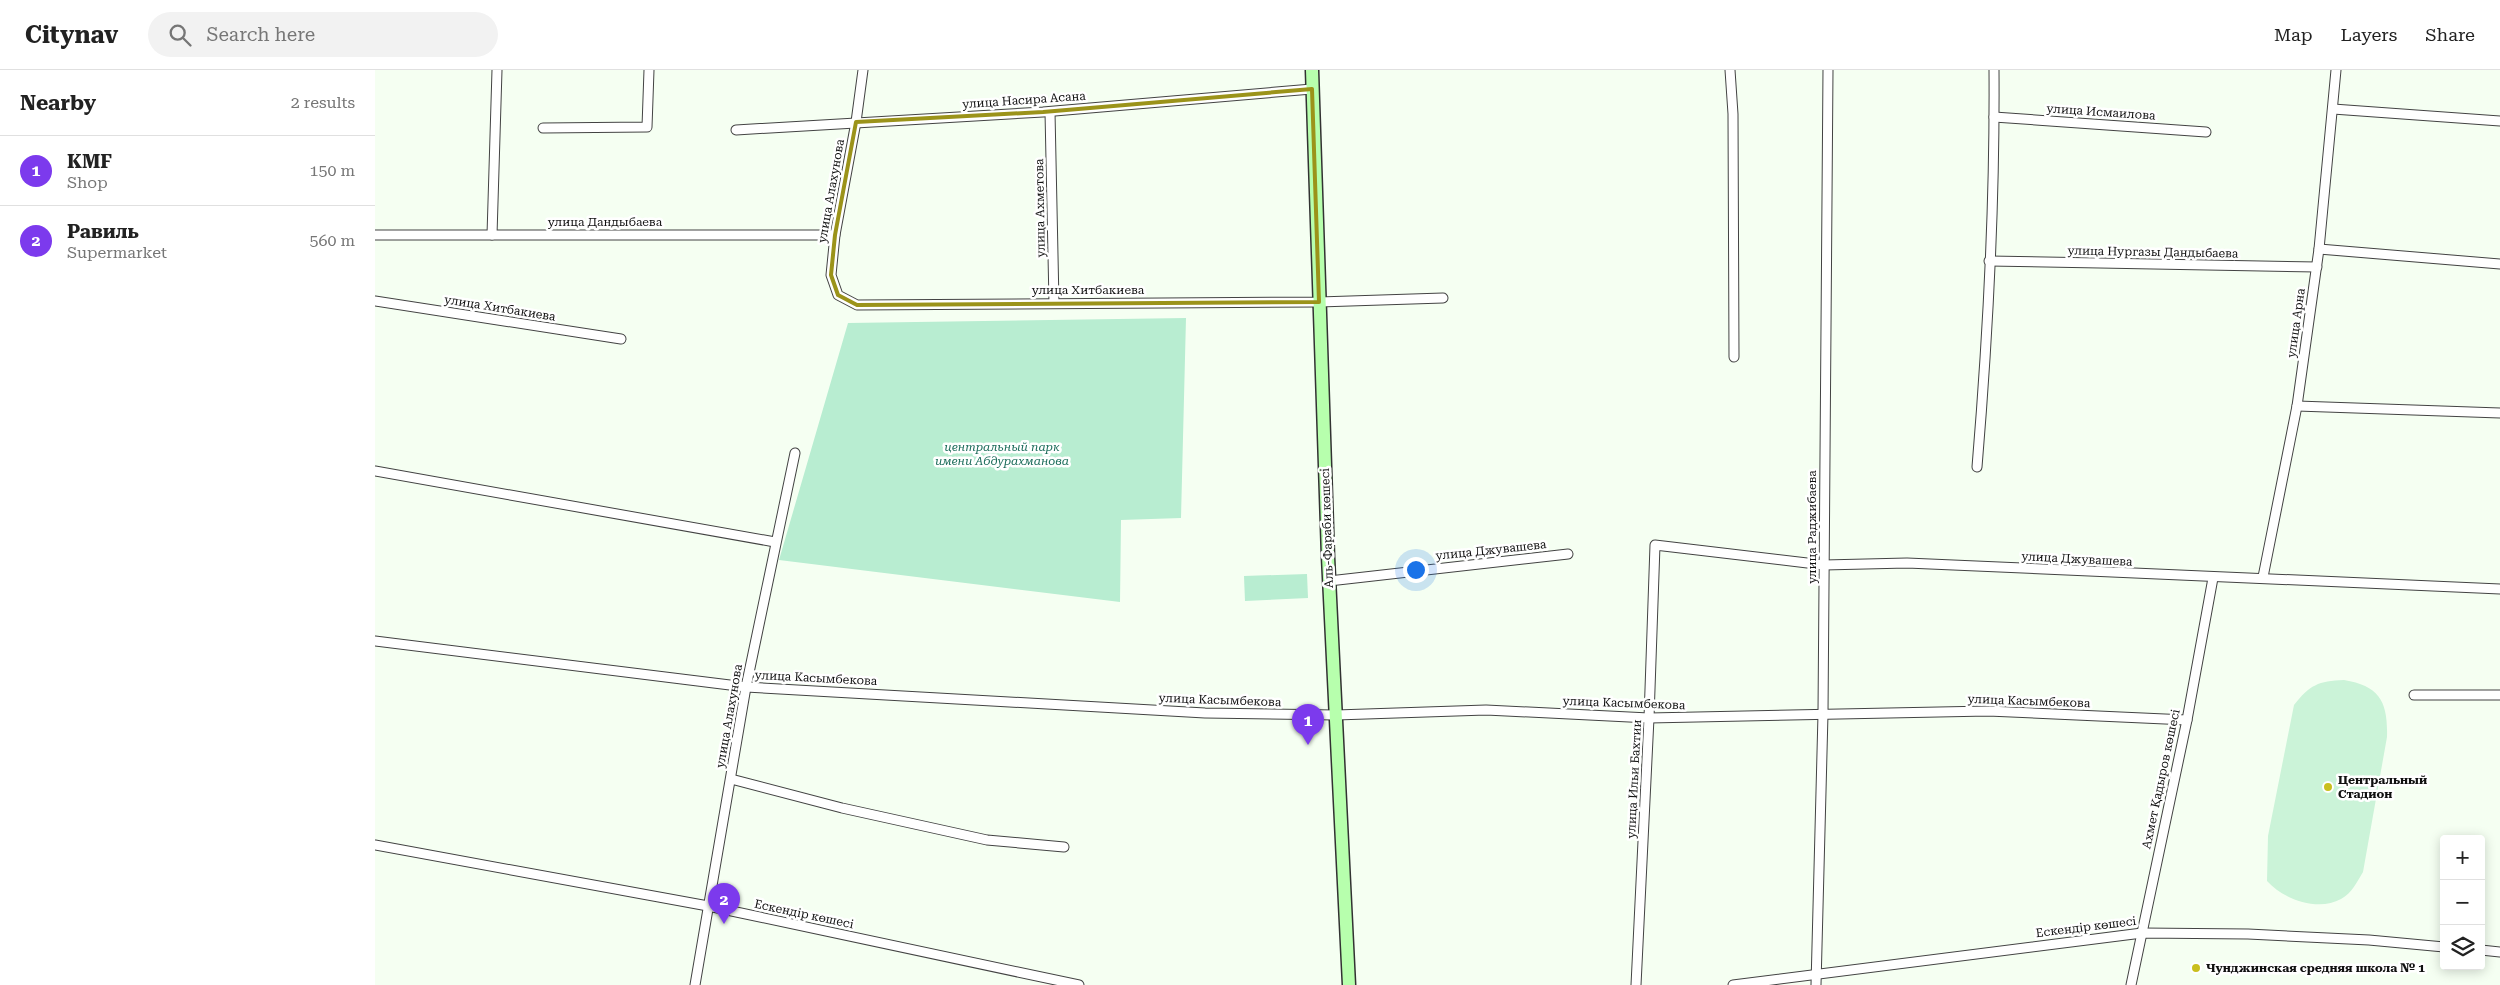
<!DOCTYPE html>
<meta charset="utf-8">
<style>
:root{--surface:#fff;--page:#f2f2f2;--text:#222;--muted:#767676;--line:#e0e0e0;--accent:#7c3aed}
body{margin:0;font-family:"Roboto Serif",serif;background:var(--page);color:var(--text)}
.controls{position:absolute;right:15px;bottom:15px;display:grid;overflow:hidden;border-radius:5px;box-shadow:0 2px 12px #0003}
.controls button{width:45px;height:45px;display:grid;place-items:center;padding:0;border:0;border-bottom:1px solid var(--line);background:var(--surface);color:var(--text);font:25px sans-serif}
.you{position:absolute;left:1040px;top:499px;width:18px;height:18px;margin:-12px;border:4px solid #fff;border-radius:50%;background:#1a73e8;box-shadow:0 0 0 8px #1a73e833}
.badge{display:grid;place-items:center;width:32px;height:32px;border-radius:50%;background:var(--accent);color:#fff;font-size:16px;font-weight:700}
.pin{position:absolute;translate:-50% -41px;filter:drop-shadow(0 1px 2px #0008)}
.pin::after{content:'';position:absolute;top:26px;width:18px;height:15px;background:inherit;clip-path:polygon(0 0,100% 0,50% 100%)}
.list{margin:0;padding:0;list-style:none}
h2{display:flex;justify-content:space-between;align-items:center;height:65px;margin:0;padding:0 20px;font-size:21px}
h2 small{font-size:16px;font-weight:400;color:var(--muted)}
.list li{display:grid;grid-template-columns:32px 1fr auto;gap:15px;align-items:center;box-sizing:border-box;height:70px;padding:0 20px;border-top:1px solid var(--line)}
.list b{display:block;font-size:19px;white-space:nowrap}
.list p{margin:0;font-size:16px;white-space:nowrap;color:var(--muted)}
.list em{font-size:16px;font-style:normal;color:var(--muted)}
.icon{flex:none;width:28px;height:28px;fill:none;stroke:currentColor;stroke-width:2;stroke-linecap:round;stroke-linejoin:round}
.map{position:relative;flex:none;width:2125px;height:915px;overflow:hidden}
header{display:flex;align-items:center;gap:30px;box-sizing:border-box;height:70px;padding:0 25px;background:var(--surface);border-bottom:1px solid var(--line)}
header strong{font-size:24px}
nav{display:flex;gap:28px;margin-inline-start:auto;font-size:18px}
.search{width:350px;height:45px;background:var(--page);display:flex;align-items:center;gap:12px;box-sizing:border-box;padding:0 18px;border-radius:28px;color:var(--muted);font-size:19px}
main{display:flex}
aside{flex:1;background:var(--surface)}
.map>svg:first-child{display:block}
</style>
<header>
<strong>Citynav</strong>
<div class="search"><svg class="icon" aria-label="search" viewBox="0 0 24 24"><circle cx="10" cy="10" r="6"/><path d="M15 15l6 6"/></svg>Search here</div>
<nav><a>Map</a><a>Layers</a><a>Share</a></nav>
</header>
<main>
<aside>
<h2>Nearby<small>2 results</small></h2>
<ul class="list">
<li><span class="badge">1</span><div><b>KMF</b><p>Shop</p></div><em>150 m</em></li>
<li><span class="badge">2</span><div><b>Равиль</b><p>Supermarket</p></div><em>560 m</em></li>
</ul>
</aside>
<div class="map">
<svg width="2125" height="915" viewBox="0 0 2125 915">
<rect width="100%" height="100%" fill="#f5fff2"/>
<g fill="#b8edd1">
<path d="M811 248 806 448 746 450 745 532 404 490 473 253Z"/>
<path d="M932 504 933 528 870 531 869 506Z"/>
</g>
<path fill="#cbf3d8" d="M1969 610C2005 616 2013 632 2012 667L1988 802C1982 812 1977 823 1966 829 1943 842 1908 829 1892 811L1893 766 1919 635C1935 615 1943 611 1969 610Z"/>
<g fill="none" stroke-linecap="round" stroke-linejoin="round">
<g stroke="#434343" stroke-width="11">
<g id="street">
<path d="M488 0 481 52 460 165 456 205 463 225 482 235 944 232 1068 228"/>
<path d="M1355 0 1358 44 1359 287"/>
<path d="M1958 39 2125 51"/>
<path d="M675 42 679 233"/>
<path d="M1619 47 1831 62"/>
<path d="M168 58 272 57 274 0"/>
<path d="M361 60 668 42 937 19"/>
<path d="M0 165H460"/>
<path d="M117 165 122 0"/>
<path d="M1944 179 2125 194"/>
<path d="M1614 191 1942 197"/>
<path d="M0 231 246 269"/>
<path d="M1922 336 2125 343"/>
<path d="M1602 397C1613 265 1620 132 1619 0"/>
<path d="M0 401 400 472"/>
<path d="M1888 507 1922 336 1944 179 1961 0"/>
<path d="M954 511 1193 484"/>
<path d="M0 571 371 617 830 643 961 645 1111 640 1274 648 1613 641 1812 650"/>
<path d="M2039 625H2125"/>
<path d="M356 709 467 738 612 770 689 777"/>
<path d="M0 775 333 836 704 915"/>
<path d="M2106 880 2125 882"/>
<path d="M320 915 371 617 420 383"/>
<path d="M1261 915 1274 648 1280 475 1449 495 1532 493 2125 519"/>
<path d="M1358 915 1767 863 1873 864 1994 870 2069 877"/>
<path d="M1441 915 1448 644 1453 0"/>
<path d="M1756 915 1812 650 1838 508"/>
</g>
</g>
<g stroke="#323232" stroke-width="15">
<path id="secondary" d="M937 0 953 487 974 915"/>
</g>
<use href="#street" stroke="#fff" stroke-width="9"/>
<use href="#secondary" stroke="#b7ffad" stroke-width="12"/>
</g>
<path fill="none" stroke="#9b931a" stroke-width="4" stroke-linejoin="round" d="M937 19 944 232 482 235 463 225 456 205 460 165 481 52 668 42Z"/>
<g fill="#c9bf1e" stroke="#fff" stroke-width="2">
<circle cx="1953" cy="717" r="5"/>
<circle cx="1821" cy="898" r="5"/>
</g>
<g text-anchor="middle" stroke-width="5" stroke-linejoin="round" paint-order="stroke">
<g font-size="12" fill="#101010" stroke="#fff">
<text transform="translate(649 30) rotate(-4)" y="4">улица Насира Асана</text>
<text transform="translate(1726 42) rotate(4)" y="4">улица Исмаилова</text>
<text transform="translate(456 121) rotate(-80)" y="4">улица Алахунова</text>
<text transform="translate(665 138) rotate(-91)" y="4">улица Ахметова</text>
<text x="230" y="156">улица Дандыбаева</text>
<text transform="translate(1778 182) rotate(1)" y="4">улица Нургазы Дандыбаева</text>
<text x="713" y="224">улица Хитбакиева</text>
<text transform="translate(125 238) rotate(9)" y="4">улица Хитбакиева</text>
<text transform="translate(1921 253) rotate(-82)" y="4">улица Арна</text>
<text transform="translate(1437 457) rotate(-90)" y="4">улица Раджибаева</text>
<text transform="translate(952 458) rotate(-92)" y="4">Аль-Фараби көшесі</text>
<text transform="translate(1116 480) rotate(-6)" y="4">улица Джувашева</text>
<text transform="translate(1702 489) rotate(3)" y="4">улица Джувашева</text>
<text transform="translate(441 608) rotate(3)" y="4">улица Касымбекова</text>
<text transform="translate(845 630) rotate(2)" y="4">улица Касымбекова</text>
<text transform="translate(1654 631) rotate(2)" y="4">улица Касымбекова</text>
<text transform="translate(1249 633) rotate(2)" y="4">улица Касымбекова</text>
<text transform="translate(354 646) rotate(-80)" y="4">улица Алахунова</text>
<text transform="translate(1259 709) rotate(-87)" y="4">улица Ильи Бахтии</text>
<text transform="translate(1786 709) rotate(-78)" y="4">Ахмет Қадыров көшесі</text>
<text transform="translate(429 844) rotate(12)" y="4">Ескендір көшесі</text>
<text transform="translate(1711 857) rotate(-7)" y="4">Ескендір көшесі</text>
</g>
<g font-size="12" font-style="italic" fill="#1b6c5a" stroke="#fff">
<text x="627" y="381">центральный парк<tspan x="627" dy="14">имени Абдурахманова</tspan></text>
</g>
<g font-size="12" font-weight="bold" fill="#101010" stroke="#fff" text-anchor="start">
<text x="1963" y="714">Центральный<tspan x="1963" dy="14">Стадион</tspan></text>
<text x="1831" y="902">Чунджинская средняя школа № 1</text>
</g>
</g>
</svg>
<div class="controls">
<button>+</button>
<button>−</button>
<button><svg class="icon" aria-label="layers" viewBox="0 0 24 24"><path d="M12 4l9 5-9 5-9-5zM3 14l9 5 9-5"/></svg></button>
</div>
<div class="you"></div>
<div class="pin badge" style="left:933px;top:675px">1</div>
<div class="pin badge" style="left:349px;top:854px">2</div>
</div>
</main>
